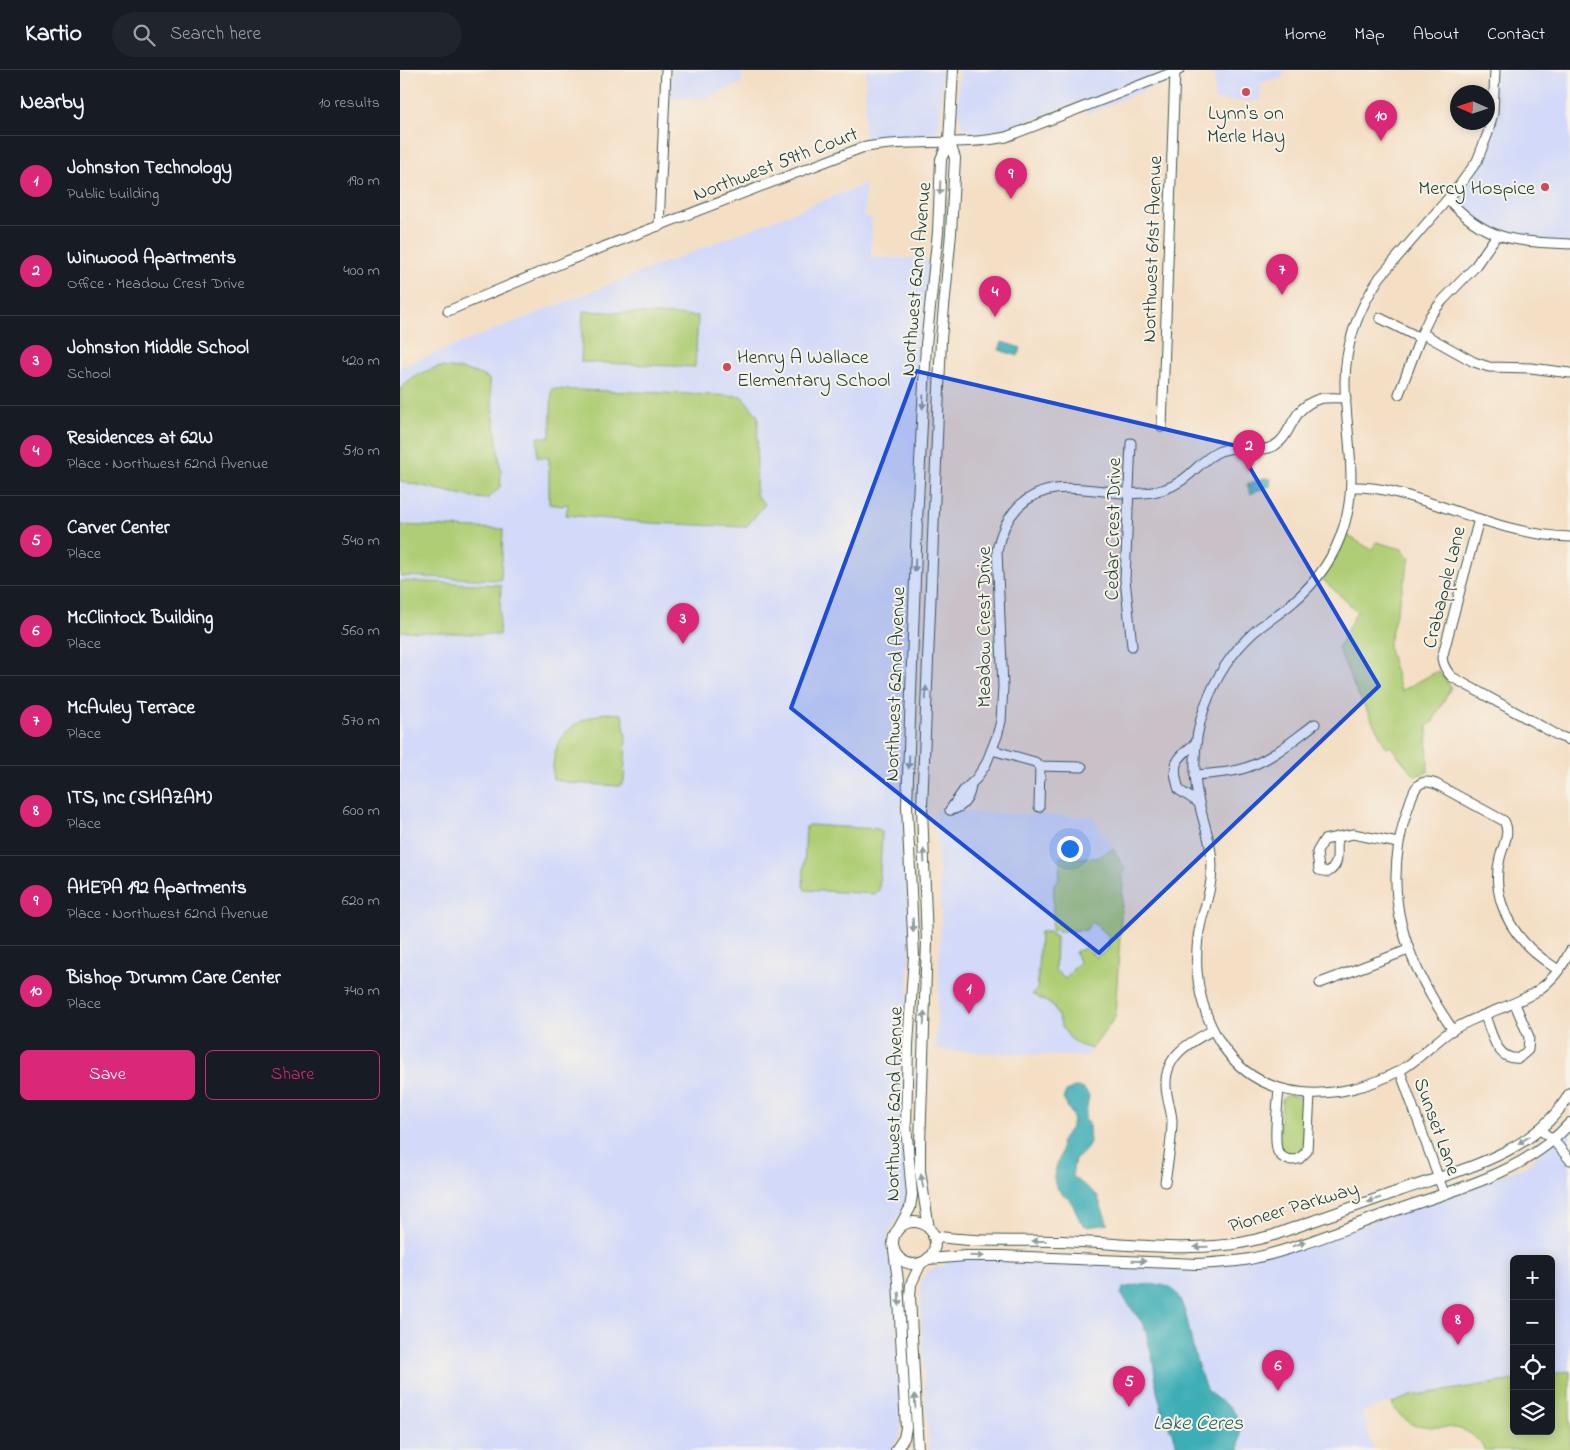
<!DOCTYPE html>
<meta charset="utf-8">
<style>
:root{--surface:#171b24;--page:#20242c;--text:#f1f3f6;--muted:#9ea1a6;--line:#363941;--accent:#db2777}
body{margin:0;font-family:"Indie Flower",sans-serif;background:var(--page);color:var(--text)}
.controls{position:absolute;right:15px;bottom:15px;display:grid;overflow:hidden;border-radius:8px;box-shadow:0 2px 12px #0003}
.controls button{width:45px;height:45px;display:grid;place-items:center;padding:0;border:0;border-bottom:1px solid var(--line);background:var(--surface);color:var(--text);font:25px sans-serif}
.compass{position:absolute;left:1050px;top:15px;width:45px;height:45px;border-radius:50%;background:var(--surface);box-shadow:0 2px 12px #0003;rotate:273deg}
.you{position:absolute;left:669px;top:778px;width:18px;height:18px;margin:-12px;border:4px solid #fff;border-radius:50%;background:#1a73e8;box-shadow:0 0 0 8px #1a73e833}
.badge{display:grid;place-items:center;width:32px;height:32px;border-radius:50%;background:var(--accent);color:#fff;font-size:16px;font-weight:700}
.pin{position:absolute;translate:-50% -41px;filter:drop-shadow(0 1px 2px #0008)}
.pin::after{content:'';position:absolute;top:26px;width:18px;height:15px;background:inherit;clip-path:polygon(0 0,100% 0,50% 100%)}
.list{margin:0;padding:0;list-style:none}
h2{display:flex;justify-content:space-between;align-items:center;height:65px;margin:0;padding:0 20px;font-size:21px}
h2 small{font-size:16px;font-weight:400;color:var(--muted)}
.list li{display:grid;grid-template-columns:32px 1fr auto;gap:15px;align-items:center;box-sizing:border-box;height:90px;padding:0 20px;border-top:1px solid var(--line)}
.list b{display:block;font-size:19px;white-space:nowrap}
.list p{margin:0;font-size:16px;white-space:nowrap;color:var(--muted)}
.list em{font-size:16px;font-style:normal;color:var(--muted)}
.actions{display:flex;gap:10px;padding:15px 20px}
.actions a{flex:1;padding:11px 0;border:1px solid var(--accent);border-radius:8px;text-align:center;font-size:18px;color:var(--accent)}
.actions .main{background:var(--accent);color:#fff}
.icon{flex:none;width:28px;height:28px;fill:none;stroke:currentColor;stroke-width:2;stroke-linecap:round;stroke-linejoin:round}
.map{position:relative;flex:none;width:1170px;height:1380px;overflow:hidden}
header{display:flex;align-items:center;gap:30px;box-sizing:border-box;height:70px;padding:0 25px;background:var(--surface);border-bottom:1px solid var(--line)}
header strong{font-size:24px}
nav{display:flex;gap:28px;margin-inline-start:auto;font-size:18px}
.search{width:350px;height:45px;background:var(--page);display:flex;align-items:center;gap:12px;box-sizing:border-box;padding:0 18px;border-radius:28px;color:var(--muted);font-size:19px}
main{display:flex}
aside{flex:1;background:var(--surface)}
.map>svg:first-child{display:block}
</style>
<header>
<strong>Kartio</strong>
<div class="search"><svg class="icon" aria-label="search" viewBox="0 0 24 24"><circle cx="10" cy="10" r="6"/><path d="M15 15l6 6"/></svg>Search here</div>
<nav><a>Home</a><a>Map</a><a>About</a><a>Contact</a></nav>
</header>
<main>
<aside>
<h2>Nearby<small>10 results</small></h2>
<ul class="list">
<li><span class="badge">1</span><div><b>Johnston Technology</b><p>Public building</p></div><em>190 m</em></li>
<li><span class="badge">2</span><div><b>Winwood Apartments</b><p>Office · Meadow Crest Drive</p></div><em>400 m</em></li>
<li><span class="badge">3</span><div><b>Johnston Middle School</b><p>School</p></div><em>420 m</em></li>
<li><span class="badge">4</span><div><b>Residences at 62W</b><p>Place · Northwest 62nd Avenue</p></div><em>510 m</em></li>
<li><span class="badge">5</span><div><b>Carver Center</b><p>Place</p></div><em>540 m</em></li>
<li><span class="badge">6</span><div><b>McClintock Building</b><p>Place</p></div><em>560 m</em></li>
<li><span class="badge">7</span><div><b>McAuley Terrace</b><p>Place</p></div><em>570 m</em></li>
<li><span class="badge">8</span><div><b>ITS, Inc (SHAZAM)</b><p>Place</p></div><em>600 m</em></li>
<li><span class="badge">9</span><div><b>AHEPA 192 Apartments</b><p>Place · Northwest 62nd Avenue</p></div><em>620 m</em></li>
<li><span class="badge">10</span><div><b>Bishop Drumm Care Center</b><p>Place</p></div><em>740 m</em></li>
</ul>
<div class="actions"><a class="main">Save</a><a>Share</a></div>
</aside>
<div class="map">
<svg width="1170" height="1380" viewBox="0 0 1170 1380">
<rect width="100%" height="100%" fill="#f7f3e8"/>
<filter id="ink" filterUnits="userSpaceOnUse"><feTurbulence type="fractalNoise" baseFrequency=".02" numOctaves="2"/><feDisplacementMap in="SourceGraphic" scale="10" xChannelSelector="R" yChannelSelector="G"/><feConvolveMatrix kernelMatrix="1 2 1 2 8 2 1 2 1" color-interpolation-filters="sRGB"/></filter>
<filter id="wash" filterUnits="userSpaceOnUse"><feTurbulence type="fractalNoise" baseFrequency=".0096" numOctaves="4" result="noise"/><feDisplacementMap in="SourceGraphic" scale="20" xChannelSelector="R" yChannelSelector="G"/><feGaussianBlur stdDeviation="1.12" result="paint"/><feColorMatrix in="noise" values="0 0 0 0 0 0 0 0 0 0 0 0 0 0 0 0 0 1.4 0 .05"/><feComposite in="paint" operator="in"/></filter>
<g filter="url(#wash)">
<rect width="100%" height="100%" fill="#f4dec4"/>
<g fill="#d2d9f9">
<path d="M271 0H342V13L304 29 269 28Z"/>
<path d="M463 0H542L540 48 539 57 534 65 527 68 464 74 466 1Z"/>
<path d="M559 0H794L687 44 681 31 620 54V57L613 60 578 67 574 65 562 56 558 41Z"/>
<path d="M815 0H884L883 8 861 12 860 32 814 30Z"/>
<path d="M1095 0H1170V174L1097 165 1048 129 1083 77Z"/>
<path d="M465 114V147L472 148 471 187 526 189 534 198 507 736 512 811 503 1068 507 1121 506 1136 490 1160 487 1169V1178L492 1196 497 1268 501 1359 499 1367 491 1380H0V297Z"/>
<path d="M536 741 693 747 724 797 715 947 686 987 536 980 541 845Z"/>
<path d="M1170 1056V1301L1151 1304V1189H1114V1310L1011 1326 962 1342 974 1380H529L525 1325 520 1217 522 1209 528 1202 534 1198 546 1196 545 1188 824 1193 953 1159 1125 1097 1163 1064Z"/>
</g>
<g fill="#afcd74" stroke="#678554">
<path d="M183 241 298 246 295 297 181 292Z"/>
<path d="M41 297C59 299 73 300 89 309L101 403 100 417 88 429 77 428 0 411V319C12 308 25 299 41 297Z"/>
<path d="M152 319 342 326 358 346 356 425 365 434 346 457 251 453 166 445 168 434H164L163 436 149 434V388L137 387 138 367H150Z"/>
<path d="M0 455 103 459 101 510 0 506Z"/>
<path d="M945 464 972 480 976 472 1002 479 1010 488 988 576 1001 621 1038 601 1051 617 1032 653 1027 655 1028 702 1015 706 990 676 986 677 955 618 938 578 957 541 921 508 936 487Z"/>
<path d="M0 511 101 515 99 565 0 561Z"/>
<path d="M205 643 222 644 226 665 224 711 220 716 172 713 153 709C151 668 168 652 205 643Z"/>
<path d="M408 755 478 759 482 762 479 820 475 824 405 820 403 816 406 757Z"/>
<path d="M713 779 724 797 715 947 692 979 679 975 670 968 662 957 654 936 632 924 637 920 640 862H652V866L656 867 655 900 665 909 676 896 680 894 675 882 686 878 696 887 708 880 709 866 692 852 686 860C674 860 664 862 652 860L654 814 659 809 660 787 696 788Z"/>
<path d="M887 1025 900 1027 905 1033 902 1079 895 1087 884 1085 879 1075 882 1029Z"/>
<path d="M1170 1301V1380H1085C1071 1358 1059 1357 1034 1357 1027 1357 1022 1355 1015 1356 1005 1349 996 1344 992 1333L1011 1326 1114 1310V1361H1151V1304Z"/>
</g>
<g fill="#3cadb6" stroke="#2e7575">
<path d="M602 272 621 278 618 286 599 280Z"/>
<path d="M864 408 871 409 870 416 850 424 847 414Z"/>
<path d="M674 1017C682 1017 686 1019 689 1027L685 1048 689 1056 690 1072 687 1079 675 1089 672 1106 697 1125 708 1154 688 1157 681 1153C678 1147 676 1141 673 1135 666 1124 653 1121 654 1106 656 1092 663 1088 661 1071L672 1056 673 1046 663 1029 666 1021Z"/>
<path d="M736 1215C747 1215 765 1212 773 1220 786 1232 789 1261 793 1278 796 1290 800 1302 804 1314 811 1331 832 1332 838 1349 842 1358 839 1371 839 1380H777L775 1368 764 1349 757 1321 753 1291 746 1262 743 1254 721 1224 723 1218Z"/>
</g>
</g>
<g filter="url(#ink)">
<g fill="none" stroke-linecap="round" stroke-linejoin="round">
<g stroke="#3f554a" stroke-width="11">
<g id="minor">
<path d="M1095 0 1093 43 1088 63 1077 91 1059 116 980 207C959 238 945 274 945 312 945 361 959 408 944 456 935 486 916 513 892 533 880 544 865 552 853 563 831 583 815 609 805 636 793 670 792 707 801 741 806 760 812 777 812 796 812 816 806 833 801 852 797 868 796 885 797 901 799 926 807 951 820 972 860 1036 939 1033 999 1001 1020 990 1035 970 1054 959 1098 933 1145 936 1170 881"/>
<path d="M1048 129C1086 172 1116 171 1170 174"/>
<path d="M259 156 266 0"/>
<path d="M48 241 167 191 461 78C509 68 558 77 606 67L779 0"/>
<path d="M980 248 1020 268"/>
<path d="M1022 263 1074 292 1089 297 1131 298 1170 303"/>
<path d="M999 324 1022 263 1030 246 1043 230 1074 198 1097 165"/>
<path d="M762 357 775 0"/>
<path d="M731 373 725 509 732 576"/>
<path d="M952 417C982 416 1008 426 1037 435 1080 449 1124 466 1170 467"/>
<path d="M1079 449 1042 588C1043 596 1046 601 1052 607L1159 666 1170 670"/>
<path d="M796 673C775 690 771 693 779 720L799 733"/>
<path d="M592 680 635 692 640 696 682 697"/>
<path d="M795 705C811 704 827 703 842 699 870 691 892 671 915 654"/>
<path d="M639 737 640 696"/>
<path d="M550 740 564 720 576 709 586 694 597 666 601 651 603 617 597 481C600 464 606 450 618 437 656 400 707 430 753 422 766 420 780 413 790 404 800 395 808 386 820 381 827 379 835 377 843 377 852 378 861 381 869 378 894 370 887 339 919 329 927 327 937 328 946 328"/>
<path d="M550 740C563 739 570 727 571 715"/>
<path d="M938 767C935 780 942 794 928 802L919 800 917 782 924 770Z"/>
<path d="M938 767 953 764 998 773"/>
<path d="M920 913 1008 880"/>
<path d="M1085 946C1092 963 1096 991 1119 988L1128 980 1129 967 1115 934"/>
<path d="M1053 960C1003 888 979 821 1009 735 1014 720 1017 707 1036 714L1104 751C1111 763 1103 775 1100 788 1092 818 1104 851 1125 873 1134 884 1147 892 1158 900"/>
<path d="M1000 1001 1044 1123"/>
<path d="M879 1019C878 1032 873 1072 878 1082 883 1090 891 1091 899 1089L907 1081 910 1024"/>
<path d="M1139 1059 1153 1070 1170 1090"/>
<path d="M765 1112C768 1092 772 1070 772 1050 771 1038 766 1027 766 1015 765 985 790 972 813 960"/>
</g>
</g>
<g stroke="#3f554a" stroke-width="12">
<g id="tertiary">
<circle cx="514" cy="1173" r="21"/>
<path d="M499 1158 510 1138 512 1125 506 1055 508 975 514 886 507 736 517 451 526 275 538 162 541 89 549 71 553 0"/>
<path d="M529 1159 520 1101V1074L527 872 522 738 541 269 551 163 555 88 549 71"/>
<path d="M533 1166C576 1173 619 1170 662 1171 716 1173 772 1181 825 1175 842 1174 858 1169 874 1165 915 1150 957 1136 999 1121 1060 1100 1137 1083 1170 1023"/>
<path d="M494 1180 498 1211 506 1358 504 1368 496 1380"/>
<path d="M528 1189 566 1186H602L797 1194C815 1193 833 1192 850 1189 897 1179 943 1159 988 1143 1050 1121 1125 1104 1170 1053"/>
<path d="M518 1380 510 1227 511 1214 521 1193"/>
</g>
</g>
<use href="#minor" stroke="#fff" stroke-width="9"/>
<use href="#tertiary" stroke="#fff" stroke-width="10"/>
</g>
<defs><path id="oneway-solid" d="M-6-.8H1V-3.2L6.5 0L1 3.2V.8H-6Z" transform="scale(1.25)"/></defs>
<g fill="#8f9e9a">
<use href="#oneway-solid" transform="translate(540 118) rotate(93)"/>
<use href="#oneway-solid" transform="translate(523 332) rotate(93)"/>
<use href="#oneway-solid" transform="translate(515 495) rotate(92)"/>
<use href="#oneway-solid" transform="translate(526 623) rotate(-88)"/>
<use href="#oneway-solid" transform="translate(509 692) rotate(92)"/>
<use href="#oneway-solid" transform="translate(524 786) rotate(-93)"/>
<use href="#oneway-solid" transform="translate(513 855) rotate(88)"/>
<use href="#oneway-solid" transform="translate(524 948) rotate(-88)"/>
<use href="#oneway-solid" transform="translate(1124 1070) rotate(146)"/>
<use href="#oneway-solid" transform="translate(522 1111) rotate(-99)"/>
<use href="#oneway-solid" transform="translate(974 1130) rotate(161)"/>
<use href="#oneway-solid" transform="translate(639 1171) rotate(-180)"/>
<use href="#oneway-solid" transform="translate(899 1174) rotate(-19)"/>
<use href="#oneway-solid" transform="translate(801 1177) rotate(179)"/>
<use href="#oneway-solid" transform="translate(577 1186) rotate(1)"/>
<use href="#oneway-solid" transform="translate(739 1191) rotate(2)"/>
<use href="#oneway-solid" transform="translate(499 1229) rotate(87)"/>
<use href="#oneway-solid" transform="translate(515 1331) rotate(-93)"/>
</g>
</g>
<path fill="#1d4ed8" fill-opacity="0.2" stroke="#1d4ed8" stroke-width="4" stroke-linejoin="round" d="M516 301 837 376 979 616 699 883 391 638Z"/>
<g fill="#d1495b" stroke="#f7f3e8" stroke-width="2">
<circle cx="846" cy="22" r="5"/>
<circle cx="1145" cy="117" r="5"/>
<circle cx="327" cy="297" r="5"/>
</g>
<g text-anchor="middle" stroke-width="4" stroke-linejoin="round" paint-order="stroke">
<g font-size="20" fill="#1f3d34" stroke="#f7f3e8">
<text x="846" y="49">Lynn's on<tspan x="846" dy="23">Merle Hay</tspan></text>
<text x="1135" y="124" text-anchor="end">Mercy Hospice</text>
<text x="337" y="293" text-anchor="start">Henry A Wallace<tspan x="337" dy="23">Elementary School</tspan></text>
</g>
<g font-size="20" fill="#1f3d34" stroke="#f7f3e8">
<text transform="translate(375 93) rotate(-21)" y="7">Northwest 59th Court</text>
<text transform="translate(751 179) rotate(-88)" y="7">Northwest 61st Avenue</text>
<text transform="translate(515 209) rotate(-85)" y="7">Northwest 62nd Avenue</text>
<text transform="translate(712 459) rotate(-89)" y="7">Cedar Crest Drive</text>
<text transform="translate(1043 517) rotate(-76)" y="7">Crabapple Lane</text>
<text transform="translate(583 557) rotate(-90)" y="7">Meadow Crest Drive</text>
<text transform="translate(494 614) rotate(-88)" y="7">Northwest 62nd Avenue</text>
<text transform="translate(493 1034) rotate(-89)" y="7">Northwest 62nd Avenue</text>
<text transform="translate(1038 1056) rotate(70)" y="7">Sunset Lane</text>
<text transform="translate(893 1136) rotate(-17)" y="7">Pioneer Parkway</text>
</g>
<g font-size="21" font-style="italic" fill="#285f5b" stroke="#f7f3e8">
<text x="798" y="1359">Lake Ceres</text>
</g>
</g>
</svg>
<div class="controls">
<button>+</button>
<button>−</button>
<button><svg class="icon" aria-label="locate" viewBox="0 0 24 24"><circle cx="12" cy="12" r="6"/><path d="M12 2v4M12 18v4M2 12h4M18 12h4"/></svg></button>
<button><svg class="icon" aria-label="layers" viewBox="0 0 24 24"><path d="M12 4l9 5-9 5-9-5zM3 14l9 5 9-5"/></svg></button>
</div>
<svg class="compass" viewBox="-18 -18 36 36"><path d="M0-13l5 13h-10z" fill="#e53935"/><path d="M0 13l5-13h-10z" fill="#9ea1a6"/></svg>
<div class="you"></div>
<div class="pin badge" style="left:569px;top:944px">1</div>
<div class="pin badge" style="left:849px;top:401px">2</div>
<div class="pin badge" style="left:283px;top:574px">3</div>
<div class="pin badge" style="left:595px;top:247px">4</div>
<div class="pin badge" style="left:729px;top:1337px">5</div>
<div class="pin badge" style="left:878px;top:1321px">6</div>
<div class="pin badge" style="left:882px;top:225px">7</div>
<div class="pin badge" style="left:1058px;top:1275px">8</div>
<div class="pin badge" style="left:611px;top:129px">9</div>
<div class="pin badge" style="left:981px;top:71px">10</div>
</div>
</main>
